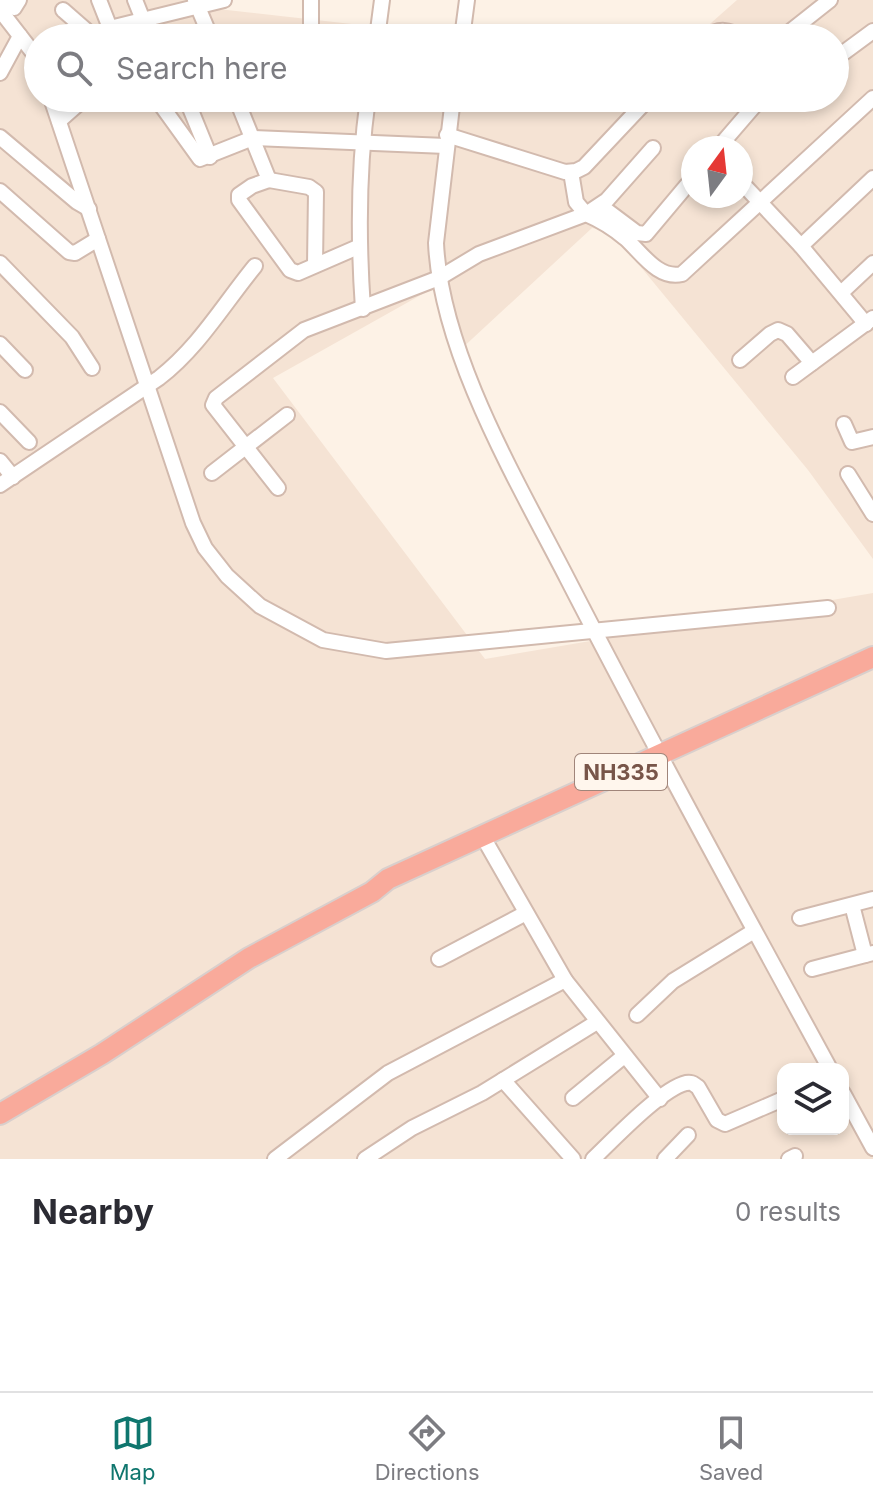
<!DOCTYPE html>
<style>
:root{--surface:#fff;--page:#f2f2f3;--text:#2b2b33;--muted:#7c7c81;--line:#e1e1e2;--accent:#0f766e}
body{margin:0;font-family:Inter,sans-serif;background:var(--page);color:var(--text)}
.controls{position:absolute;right:24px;bottom:24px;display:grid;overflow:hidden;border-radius:16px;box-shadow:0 4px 12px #0003}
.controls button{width:72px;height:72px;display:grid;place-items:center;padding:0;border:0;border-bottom:2px solid var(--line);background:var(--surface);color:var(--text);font:40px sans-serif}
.compass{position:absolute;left:681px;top:136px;width:72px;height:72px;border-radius:50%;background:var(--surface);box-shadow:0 4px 12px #0003;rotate:15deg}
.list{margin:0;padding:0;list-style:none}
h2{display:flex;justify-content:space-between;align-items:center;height:104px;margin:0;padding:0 32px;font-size:34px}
h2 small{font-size:26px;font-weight:400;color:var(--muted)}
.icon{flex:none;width:44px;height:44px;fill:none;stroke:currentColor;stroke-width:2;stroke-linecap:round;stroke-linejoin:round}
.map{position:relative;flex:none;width:873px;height:1159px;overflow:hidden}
.search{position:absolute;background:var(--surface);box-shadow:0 4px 12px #0003;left:24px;right:24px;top:24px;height:88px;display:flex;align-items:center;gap:20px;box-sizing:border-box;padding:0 28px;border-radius:44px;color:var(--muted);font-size:30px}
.sheet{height:232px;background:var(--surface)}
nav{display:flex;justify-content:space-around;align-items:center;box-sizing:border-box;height:112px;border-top:2px solid var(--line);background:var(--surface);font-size:22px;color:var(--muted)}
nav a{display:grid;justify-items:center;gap:4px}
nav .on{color:var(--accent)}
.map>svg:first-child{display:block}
</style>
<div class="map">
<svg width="873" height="1159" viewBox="0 0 873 1159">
<rect width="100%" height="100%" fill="#fdf2e6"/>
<path fill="#f5e3d4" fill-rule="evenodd" d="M0 0H214L218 9 476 38H38V98H835V38H694L737 0H873V559L808 470 612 232 592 228 459 351 444 282 273 378 485 659 873 593V1159H0ZM693 148H741V196H693ZM783 1069H843V1129H783Z"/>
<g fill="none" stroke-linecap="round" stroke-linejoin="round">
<g stroke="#d2baae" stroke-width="18">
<g id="minor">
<path d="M5 0 14 8 19 0"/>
<path d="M99 0 110 28"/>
<path d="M135 0 143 20"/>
<path d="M195 0 211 38"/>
<path d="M0 10 38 59"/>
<path d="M63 10 95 38"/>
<path d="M102 38 110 28 224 0"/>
<path d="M311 38V0"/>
<path d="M377 38 382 0"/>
<path d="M462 38 467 0"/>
<path d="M706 38C719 27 729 30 743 38"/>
<path d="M782 38 830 0"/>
<path d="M835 59 873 31"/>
<path d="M0 73 20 36"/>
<path d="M51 98 193 523 205 548 227 576 260 606 323 640 386 651 828 608"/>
<path d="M156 98 200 159 253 138 446 146"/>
<path d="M186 98 210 157"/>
<path d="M236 98 269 180 252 186 239 195V200L290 270 298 273 358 247"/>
<path d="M453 98 436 243C441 353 517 481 567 578 652 743 741 906 830 1069"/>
<path d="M59 121 85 98"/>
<path d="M447 135 565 172 576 171 584 167 649 98"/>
<path d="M0 137 77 202 89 209"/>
<path d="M718 148 761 98"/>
<path d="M571 172 576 202 586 214 607 200 653 148"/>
<path d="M269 180 309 187 316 192 315 265"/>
<path d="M741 182 801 246 866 324"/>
<path d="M0 191 69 252 75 253 98 239"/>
<path d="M601 206 637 233 646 234 693 178"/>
<path d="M801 246 873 178"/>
<path d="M0 263 72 337 92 368"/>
<path d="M841 293 873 263"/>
<path d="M363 309C358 238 358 169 368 98"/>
<path d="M0 344 25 370"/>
<path d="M740 360 770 334 778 330 787 334 812 363"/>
<path d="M793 377 873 318"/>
<path d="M0 412 29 442"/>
<path d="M844 424 852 442 873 437"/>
<path d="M0 461 13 477"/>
<path d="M212 473 287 415"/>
<path d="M848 474 873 514"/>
<path d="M0 485 159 378C199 347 223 305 255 266"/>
<path d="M278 488 213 405 216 398 304 330 439 278 479 254 586 214C600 220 613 228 625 238 641 252 658 280 682 274L873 98"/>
<path d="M487 844 565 980"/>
<path d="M852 905 865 955"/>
<path d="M800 918 873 899"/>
<path d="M439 959 526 913"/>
<path d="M812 969 873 953"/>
<path d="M637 1015 673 981 754 931"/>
<path d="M503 1080 573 1159"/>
<path d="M843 1093 873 1148"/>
<path d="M573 1098 624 1056"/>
<path d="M275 1159 388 1073 565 980 660 1099"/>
<path d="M365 1159 412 1128 482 1093 597 1022"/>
<path d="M593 1159C613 1140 661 1089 686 1083 693 1082 693 1084 698 1087L717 1120 725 1124 783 1099"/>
<path d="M665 1159 688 1135"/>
<path d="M789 1159 795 1156"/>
</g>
</g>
<g stroke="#d9cfcc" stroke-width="24">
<path id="highway" d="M0 1114 102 1054 249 958 372 892 388 879 873 657"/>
</g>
<use href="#minor" stroke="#fff" stroke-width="14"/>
<use href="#highway" stroke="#f9aa9b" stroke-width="20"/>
</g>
<g text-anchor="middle" stroke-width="8" stroke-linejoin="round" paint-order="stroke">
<rect fill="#fff6ed" stroke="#a0857a" stroke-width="2" x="575" y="754" width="92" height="36" rx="6"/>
<g font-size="22" font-weight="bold" fill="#785549">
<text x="621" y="780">NH335</text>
</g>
</g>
</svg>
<div class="controls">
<button><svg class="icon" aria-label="layers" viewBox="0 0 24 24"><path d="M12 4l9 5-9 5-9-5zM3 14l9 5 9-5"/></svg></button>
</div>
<svg class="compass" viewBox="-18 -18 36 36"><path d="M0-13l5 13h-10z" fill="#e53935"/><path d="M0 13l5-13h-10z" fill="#7c7c81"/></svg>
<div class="search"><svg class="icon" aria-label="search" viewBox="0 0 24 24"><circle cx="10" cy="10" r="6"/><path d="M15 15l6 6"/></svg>Search here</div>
</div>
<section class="sheet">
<h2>Nearby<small>0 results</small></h2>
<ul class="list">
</ul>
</section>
<nav>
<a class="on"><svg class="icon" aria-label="map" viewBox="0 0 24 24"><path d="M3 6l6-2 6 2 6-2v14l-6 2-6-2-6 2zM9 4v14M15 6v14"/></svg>Map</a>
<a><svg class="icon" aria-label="directions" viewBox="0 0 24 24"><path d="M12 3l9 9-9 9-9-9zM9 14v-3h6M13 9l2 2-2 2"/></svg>Directions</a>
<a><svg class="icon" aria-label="saved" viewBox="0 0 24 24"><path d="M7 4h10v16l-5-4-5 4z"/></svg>Saved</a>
</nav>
